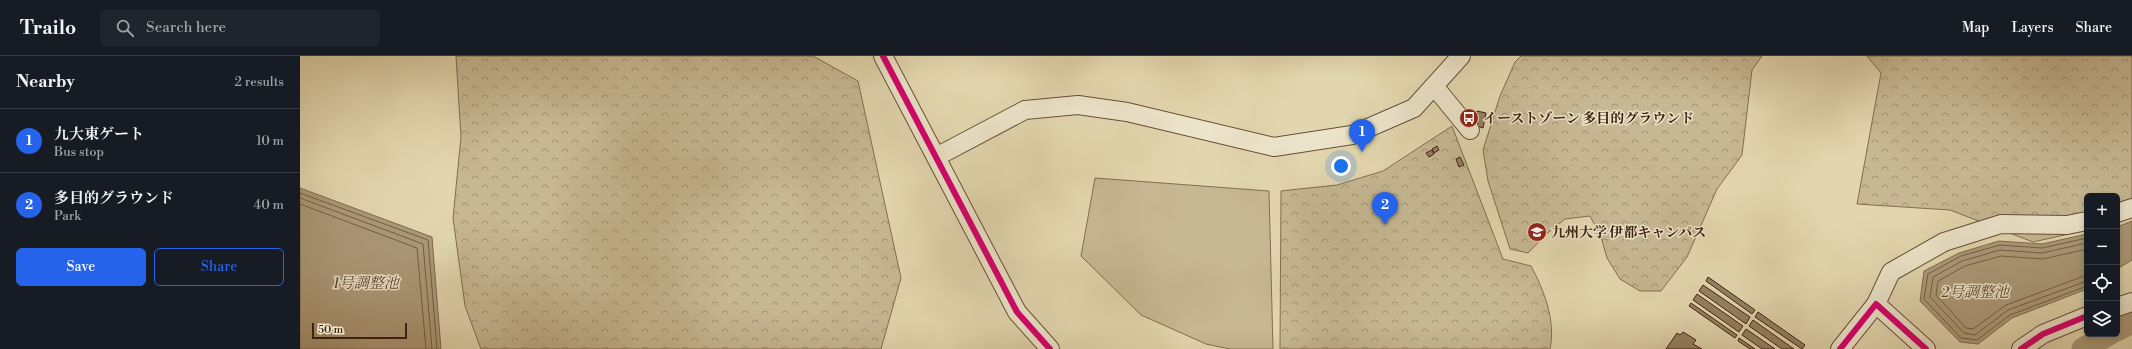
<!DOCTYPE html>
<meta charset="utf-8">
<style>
:root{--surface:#171b24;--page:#20242c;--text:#f1f3f6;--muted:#9ea1a6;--line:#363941;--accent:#2563eb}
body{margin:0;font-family:"Libre Bodoni","Noto Serif JP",serif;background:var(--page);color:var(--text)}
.controls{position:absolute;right:12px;bottom:12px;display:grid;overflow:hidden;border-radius:6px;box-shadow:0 2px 6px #0003}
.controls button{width:36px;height:36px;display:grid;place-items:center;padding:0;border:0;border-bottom:1px solid var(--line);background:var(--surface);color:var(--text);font:20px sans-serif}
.scale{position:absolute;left:12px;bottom:10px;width:95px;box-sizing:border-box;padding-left:4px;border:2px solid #3f230f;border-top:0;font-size:11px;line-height:14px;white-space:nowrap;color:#3f230f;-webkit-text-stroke:3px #ece4ca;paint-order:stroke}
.you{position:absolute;left:1041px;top:110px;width:14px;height:14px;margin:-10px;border:3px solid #fff;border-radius:50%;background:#1a73e8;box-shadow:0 0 0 6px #1a73e833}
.badge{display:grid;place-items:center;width:26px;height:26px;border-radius:50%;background:var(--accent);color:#fff;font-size:13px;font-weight:700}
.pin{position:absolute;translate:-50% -33px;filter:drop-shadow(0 1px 2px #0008)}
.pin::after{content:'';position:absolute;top:21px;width:14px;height:12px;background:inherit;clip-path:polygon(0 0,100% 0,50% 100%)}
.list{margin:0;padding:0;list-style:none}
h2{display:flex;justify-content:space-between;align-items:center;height:52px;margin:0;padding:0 16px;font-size:17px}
h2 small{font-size:13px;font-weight:400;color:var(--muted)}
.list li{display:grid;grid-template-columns:26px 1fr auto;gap:12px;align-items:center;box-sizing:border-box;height:64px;padding:0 16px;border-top:1px solid var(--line)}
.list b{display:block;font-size:15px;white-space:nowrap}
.list p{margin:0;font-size:13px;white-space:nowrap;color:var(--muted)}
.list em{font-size:13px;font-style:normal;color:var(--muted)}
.actions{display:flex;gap:8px;padding:12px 16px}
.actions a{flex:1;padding:9px 0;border:1px solid var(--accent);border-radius:6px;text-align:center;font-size:14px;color:var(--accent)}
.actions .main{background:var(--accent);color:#fff}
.icon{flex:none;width:22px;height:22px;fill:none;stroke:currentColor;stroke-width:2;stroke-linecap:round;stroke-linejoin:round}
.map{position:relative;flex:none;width:1832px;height:293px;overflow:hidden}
header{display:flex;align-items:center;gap:24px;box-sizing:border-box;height:56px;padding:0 20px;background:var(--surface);border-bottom:1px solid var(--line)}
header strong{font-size:19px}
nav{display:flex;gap:22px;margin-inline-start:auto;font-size:14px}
.search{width:280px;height:36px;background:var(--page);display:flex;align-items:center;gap:10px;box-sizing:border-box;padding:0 14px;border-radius:6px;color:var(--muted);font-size:15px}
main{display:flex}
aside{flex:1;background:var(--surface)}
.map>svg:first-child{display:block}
</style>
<header>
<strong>Trailo</strong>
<div class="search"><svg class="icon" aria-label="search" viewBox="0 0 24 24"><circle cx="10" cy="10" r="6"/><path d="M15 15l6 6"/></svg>Search here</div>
<nav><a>Map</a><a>Layers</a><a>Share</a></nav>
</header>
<main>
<aside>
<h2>Nearby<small>2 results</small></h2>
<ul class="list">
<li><span class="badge">1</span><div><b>九大東ゲート</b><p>Bus stop</p></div><em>10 m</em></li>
<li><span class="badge">2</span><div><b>多目的グラウンド</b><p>Park</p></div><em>40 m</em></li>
</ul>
<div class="actions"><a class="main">Save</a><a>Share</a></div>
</aside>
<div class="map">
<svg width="1832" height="293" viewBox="0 0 1832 293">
<defs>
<pattern id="forest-crowns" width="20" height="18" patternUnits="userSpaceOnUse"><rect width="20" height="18" fill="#c6b893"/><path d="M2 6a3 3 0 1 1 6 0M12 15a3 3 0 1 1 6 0" fill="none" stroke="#a29576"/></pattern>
</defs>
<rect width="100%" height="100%" fill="#e2d6ae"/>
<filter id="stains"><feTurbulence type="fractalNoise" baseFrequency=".005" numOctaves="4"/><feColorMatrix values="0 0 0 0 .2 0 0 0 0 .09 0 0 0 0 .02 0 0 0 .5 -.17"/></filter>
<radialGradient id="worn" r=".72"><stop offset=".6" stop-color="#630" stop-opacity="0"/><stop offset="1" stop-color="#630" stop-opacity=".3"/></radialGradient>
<path fill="#c6b893" stroke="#826e51" d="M795 122 969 135 973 293H930L906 288 841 259 781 200Z"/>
<g fill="url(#forest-crowns)" stroke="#826e51">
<path d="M156 0H513L558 25 601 222 581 293H181L165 250 153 162 161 81Z"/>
<path d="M1221 0H1462L1452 14 1442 99 1417 133 1387 201 1361 235H1340L1320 223 1307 202 1301 181 1290 160 1265 163 1245 179 1228 197 1210 193 1188 125 1183 94 1200 40 1215 6Z"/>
<path d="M1567 0H1832V152L1817 160V140H1787V174L1733 186 1650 154 1557 148 1581 17Z"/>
<path d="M1152 70 1203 203 1231 210C1244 234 1256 265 1250 293H980L981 135 1037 129 1083 115Z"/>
</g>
<g fill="#ab9978" stroke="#806a4e">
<path d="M0 132 132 181 141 293H0Z"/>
<path d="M1832 165V204L1817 213V171Z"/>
<path d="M1787 178V233L1712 262 1678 288 1660 286 1620 245 1624 215 1659 197 1699 185 1742 188Z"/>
</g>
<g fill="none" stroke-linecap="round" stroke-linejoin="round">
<g stroke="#755e44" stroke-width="1">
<path d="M0 137 128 184 137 293"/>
<path d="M0 142 123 188 132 293"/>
<path d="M0 148 117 192 126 293"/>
<path d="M1787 182 1742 192 1700 189 1661 200 1628 218 1624 243 1661 282 1677 284 1710 259 1787 230"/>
<path d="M1787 187 1742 197 1700 194 1662 205 1633 221 1630 241 1664 277 1675 279 1708 254 1787 225"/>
<path d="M1787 193 1743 203 1701 200 1665 210 1638 225 1636 239 1666 272 1673 273 1706 249 1787 219"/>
</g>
<g stroke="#ab9978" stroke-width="23">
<path d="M1817 274 1832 266"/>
<path d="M1783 293 1809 278"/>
</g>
</g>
<g fill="#948062" stroke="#3f230f">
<path d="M1177 55 1186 57 1183 72 1177 70 1178 67 1175 66Z"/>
<path d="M1137 90 1139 94 1134 97 1132 93Z"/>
<path d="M1132 94 1134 98 1129 101 1126 97Z"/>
<path d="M1160 101 1164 109 1159 111 1156 103Z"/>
<path d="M1408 221 1455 254 1452 258 1406 225Z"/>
<path d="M1403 229 1450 261 1446 268 1399 235Z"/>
<path d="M1397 238 1443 270 1439 276 1393 244Z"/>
<path d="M1391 247 1437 279 1435 282 1389 250Z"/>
<path d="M1458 256 1505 289 1502 293 1455 261Z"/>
<path d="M1453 264 1494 293H1482L1449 270Z"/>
<path d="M1446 273 1475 293H1462L1442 279Z"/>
<path d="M1383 276 1396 284 1393 288 1402 293H1366L1377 277 1380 279Z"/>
<path d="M1439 282 1455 293H1450L1438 285Z"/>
</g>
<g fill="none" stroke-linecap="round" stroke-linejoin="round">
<g stroke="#685037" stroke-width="20">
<g id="minor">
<path d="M583 0 717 256 750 293"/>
<path d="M1134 30 1170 74"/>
<path d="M636 101 725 54 778 49 827 56 974 91 1052 79 1114 52 1161 0"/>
<path d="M1817 157 1832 152"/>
<path d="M1576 248 1591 216 1644 186 1701 168 1767 169 1787 165"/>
<path d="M1817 251 1832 246"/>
<path d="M1540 293 1576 248 1626 293"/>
<path d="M1721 293 1743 278 1787 260"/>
</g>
</g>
<use href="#minor" stroke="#ece4ca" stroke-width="18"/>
<g stroke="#ece4ca" stroke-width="8">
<g id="cycleway">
<path d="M583 0 717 256 750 293"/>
<path d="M1540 293 1576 248 1626 293"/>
<path d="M1721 293 1743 278 1787 260"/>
</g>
</g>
<use href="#cycleway" stroke="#d6006c" stroke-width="6"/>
</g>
<defs>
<g id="bus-disc" transform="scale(1)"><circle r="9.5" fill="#8f2418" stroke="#ece4ca"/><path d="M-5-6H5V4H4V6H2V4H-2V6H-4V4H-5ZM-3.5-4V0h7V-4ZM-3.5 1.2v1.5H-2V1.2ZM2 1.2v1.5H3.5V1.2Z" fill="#fff"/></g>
<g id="university-disc" transform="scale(1)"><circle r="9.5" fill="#8f2418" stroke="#ece4ca"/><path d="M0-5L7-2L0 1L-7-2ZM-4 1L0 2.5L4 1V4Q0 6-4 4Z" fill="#fff"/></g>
</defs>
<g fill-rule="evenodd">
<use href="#bus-disc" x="1169" y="62"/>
<use href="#university-disc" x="1237" y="176"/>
</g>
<g text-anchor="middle" stroke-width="3" stroke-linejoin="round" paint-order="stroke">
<g font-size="14" font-weight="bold" fill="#3f230f" stroke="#ece4ca" text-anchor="start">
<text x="1183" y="67">イーストゾーン 多目的グラウンド</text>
<text x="1251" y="181">九州大学 伊都キャンパス</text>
</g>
<g font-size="15" font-style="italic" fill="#5f462e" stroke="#ece4ca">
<text x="66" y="232">1号調整池</text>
<text x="1675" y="241">2号調整池</text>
</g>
</g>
<rect width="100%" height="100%" filter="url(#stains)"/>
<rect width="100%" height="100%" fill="url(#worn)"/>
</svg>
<div class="controls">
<button>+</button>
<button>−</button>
<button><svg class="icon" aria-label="locate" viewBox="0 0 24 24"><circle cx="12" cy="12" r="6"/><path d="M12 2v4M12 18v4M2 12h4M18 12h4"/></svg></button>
<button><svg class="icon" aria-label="layers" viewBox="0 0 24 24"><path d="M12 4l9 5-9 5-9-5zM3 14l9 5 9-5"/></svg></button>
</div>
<div class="scale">50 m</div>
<div class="you"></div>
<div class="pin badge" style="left:1062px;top:96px">1</div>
<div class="pin badge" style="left:1085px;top:169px">2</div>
</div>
</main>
